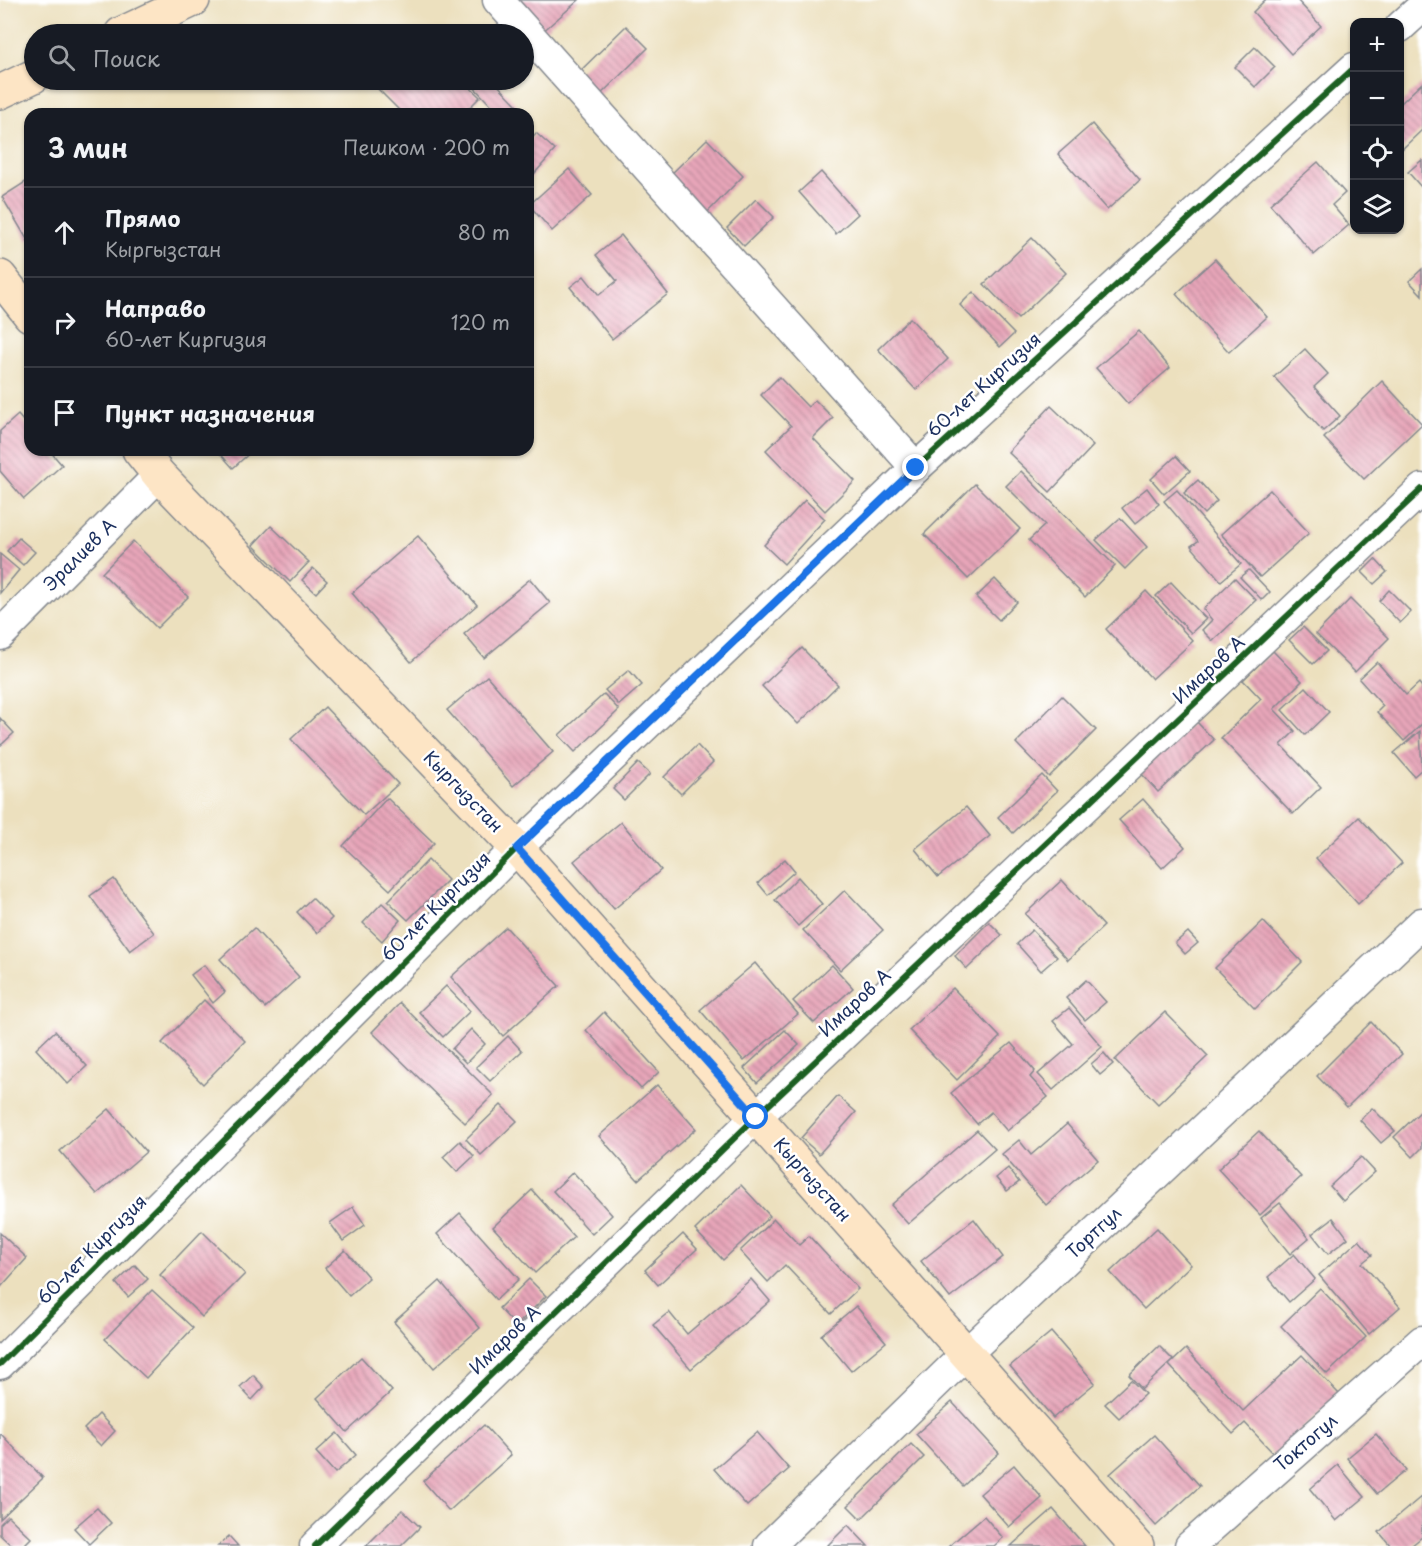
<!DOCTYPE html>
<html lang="ru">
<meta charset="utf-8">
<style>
:root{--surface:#171b24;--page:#20242c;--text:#f1f3f6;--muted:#9ea1a6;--line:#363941}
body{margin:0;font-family:"Playpen Sans",sans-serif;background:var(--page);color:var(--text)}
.controls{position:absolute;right:18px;top:18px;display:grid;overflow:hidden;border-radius:12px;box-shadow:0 2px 4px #0004}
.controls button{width:54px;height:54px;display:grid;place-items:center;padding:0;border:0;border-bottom:2px solid var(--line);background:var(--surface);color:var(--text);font:30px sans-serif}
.stop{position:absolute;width:18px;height:18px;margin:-14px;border:4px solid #1a73e8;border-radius:50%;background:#fff}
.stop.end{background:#1a73e8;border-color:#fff;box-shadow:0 2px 6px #0008}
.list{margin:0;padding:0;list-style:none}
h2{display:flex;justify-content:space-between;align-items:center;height:78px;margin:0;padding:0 24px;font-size:26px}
h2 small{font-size:20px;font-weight:400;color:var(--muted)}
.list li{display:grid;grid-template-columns:39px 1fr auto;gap:18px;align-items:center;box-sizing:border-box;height:90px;padding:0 24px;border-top:2px solid var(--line)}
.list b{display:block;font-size:22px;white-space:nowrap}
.list p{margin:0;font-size:20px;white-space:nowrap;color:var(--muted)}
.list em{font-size:20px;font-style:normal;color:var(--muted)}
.icon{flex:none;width:33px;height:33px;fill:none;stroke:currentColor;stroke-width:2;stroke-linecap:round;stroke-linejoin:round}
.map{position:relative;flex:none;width:1422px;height:1546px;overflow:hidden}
.search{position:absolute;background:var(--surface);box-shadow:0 2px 4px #0004;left:24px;top:24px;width:510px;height:66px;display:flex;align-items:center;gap:15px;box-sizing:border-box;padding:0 21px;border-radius:33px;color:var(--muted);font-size:22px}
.panel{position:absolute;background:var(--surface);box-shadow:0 2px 4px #0004;left:24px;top:108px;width:510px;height:348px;border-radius:18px}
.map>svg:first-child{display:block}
</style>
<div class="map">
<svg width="1422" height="1546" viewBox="0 0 1422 1546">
<defs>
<pattern id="building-back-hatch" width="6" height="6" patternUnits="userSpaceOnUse" patternTransform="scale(1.5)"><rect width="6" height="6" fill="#e8a6b9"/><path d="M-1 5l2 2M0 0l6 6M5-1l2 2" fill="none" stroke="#bb889a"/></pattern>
</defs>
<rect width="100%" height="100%" fill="#fff"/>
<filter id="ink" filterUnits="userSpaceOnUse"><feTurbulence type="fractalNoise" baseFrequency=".0167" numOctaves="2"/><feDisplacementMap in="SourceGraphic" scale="12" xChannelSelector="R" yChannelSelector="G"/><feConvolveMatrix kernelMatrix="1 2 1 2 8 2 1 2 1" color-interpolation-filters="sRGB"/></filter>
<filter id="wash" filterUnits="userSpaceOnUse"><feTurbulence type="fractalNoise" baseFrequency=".008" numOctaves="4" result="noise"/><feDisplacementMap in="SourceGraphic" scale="24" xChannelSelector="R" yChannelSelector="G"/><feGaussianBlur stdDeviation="1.35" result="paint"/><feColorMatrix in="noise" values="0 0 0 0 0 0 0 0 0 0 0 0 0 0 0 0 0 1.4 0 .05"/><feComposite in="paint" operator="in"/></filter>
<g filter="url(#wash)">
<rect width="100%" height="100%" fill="#ece0be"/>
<g id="blocks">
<g fill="url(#building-back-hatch)">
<path d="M513 0H579L541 33Z"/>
<path d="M1265 0H1297L1321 26 1291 54 1253 12Z"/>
<path d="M626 26 648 48 593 102 571 80Z"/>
<path d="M1255 47 1275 67 1255 87 1235 67Z"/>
<path d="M369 80H462L480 97 463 114H403Z"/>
<path d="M475 80H493L517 105 507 114H499L471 84Z"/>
<path d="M1422 83V130L1400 151V104Z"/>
<path d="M1092 124 1140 180 1107 210 1058 154Z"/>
<path d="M536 133 555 150 528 181V142Z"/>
<path d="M707 139 743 176 702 218 665 180Z"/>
<path d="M1422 160V188L1408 172Z"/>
<path d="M1318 162 1345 193 1332 205 1349 225 1314 255 1270 204Z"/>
<path d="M569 169 592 195 552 231 529 205Z"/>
<path d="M821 172 858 214 836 234 799 192Z"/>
<path d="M30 179V240L28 241 2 197Z"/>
<path d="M756 199 774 217 744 246 727 228Z"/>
<path d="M621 235 668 294 612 339 570 287 584 276 599 295 617 281 596 255Z"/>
<path d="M1032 238 1066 273 1018 319 984 284Z"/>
<path d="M1215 259 1267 317 1229 352 1176 294Z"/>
<path d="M1422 269V295L1409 281Z"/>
<path d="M973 292 1014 334 1000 347 960 305Z"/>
<path d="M910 318 948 359 916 390 878 349Z"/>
<path d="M1139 331 1170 368 1128 404 1096 368Z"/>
<path d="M1305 349 1328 374 1314 387 1340 416 1323 431 1274 377Z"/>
<path d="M779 377 808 407 815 400 833 418 813 438 855 481 825 511 766 450 791 426 761 395Z"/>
<path d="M1382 381 1422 424 1364 479 1324 438Z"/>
<path d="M1051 406 1093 446 1050 492 1008 452Z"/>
<path d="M18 415 30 429V450H49L62 465 24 499 0 471V431Z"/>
<path d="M217 450H253L233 468Z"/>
<path d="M1176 456 1190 471 1164 494 1151 479Z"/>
<path d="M1021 471 1115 566 1085 597 1029 540 1045 525 1006 486Z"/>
<path d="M1198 480 1217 501 1204 514 1184 493Z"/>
<path d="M975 484 1020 529 968 579 924 534Z"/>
<path d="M1147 488 1159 504 1135 524 1122 508Z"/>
<path d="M1177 490 1241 564 1221 581 1191 546 1198 541 1164 501Z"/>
<path d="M1270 490 1309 533 1260 577 1221 534Z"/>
<path d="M805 500 825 519 784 564 764 545Z"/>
<path d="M1120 518 1147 547 1125 569 1096 540Z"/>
<path d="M271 526 309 562 290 582 253 545Z"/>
<path d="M418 536 477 605 411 662 352 593Z"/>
<path d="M19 538 35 552 23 565 7 551Z"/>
<path d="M133 541 188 597 157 628 102 573Z"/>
<path d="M0 554 19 570 0 593Z"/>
<path d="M1375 559 1387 572 1374 584 1362 572Z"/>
<path d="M313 568 327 581 316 593 302 580Z"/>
<path d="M1249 570 1270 592 1262 600 1240 577Z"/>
<path d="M1235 578 1256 600 1213 641 1202 630 1212 620 1203 609Z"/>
<path d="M530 579 550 603 484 658 464 634Z"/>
<path d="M995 579 1017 602 999 620 976 597Z"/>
<path d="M1171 582 1206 619 1191 633 1156 596Z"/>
<path d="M1389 590 1411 612 1400 623 1379 601Z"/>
<path d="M1146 591 1193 641 1152 679 1106 629Z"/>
<path d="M1350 599 1389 638 1355 672 1316 634Z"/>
<path d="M1303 627 1327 651 1313 664 1289 640Z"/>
<path d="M802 648 838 685 798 724 762 686Z"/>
<path d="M1273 651 1302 681 1274 709 1295 731 1281 745 1321 787 1293 814 1221 738 1261 699 1243 680Z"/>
<path d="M1377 662 1406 695 1419 683 1422 687V724L1404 741 1377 712 1383 706 1359 679Z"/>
<path d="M629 670 642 685 619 705 605 690Z"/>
<path d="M487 676 553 752 513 786 447 710Z"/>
<path d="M1306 687 1329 712 1305 735 1282 710Z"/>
<path d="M604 694 619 710 575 752 559 735Z"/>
<path d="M1062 696 1096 730 1049 777 1016 743Z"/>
<path d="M325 707 398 784 364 815 291 739Z"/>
<path d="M0 718 14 733 0 746Z"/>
<path d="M1195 720 1214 740 1158 792 1140 772Z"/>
<path d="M1420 731 1422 769 1414 776 1394 753Z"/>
<path d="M697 745 713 762 681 794 664 777Z"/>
<path d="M638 763 650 774 624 800 613 789Z"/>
<path d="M1042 775 1057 791 1013 833 998 817Z"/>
<path d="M387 798 434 843 390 890 343 846Z"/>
<path d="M1143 799 1185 847 1162 868 1119 820Z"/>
<path d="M966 807 990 836 938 877 915 849Z"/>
<path d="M1359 817 1402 863 1358 904 1316 858Z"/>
<path d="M621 822 661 870 614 909 574 861Z"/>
<path d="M785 859 795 871 768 895 758 883Z"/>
<path d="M428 860 448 880 408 920 388 901Z"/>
<path d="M798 877 822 904 798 926 775 900Z"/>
<path d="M114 879 154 933 130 951 90 896Z"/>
<path d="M1062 880 1104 926 1068 960 1025 914Z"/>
<path d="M845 890 883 930 840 970 803 930Z"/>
<path d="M312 898 332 918 317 933 297 912Z"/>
<path d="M382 903 400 920 382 941 363 923Z"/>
<path d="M1263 921 1302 962 1255 1009 1215 968Z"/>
<path d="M989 922 1002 935 967 969 955 956Z"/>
<path d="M506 927 559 986 503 1036 451 977Z"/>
<path d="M254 928 299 977 265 1008 220 959Z"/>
<path d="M1032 930 1057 957 1041 971 1017 944Z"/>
<path d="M1188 932 1198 943 1185 954 1175 943Z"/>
<path d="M755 963 798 1014 744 1061 700 1010Z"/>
<path d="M204 965 225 992 213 1003 191 975Z"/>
<path d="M832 965 853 988 814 1023 793 1001Z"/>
<path d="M1086 980 1106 1002 1085 1020 1066 998Z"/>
<path d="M446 986 470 1011 443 1037 419 1012Z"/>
<path d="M953 988 1000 1037 957 1080 909 1030Z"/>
<path d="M204 1000 245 1041 203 1084 162 1043Z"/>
<path d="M400 1003 493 1095 465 1123 372 1032Z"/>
<path d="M1069 1008 1102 1047 1053 1090 1038 1074 1073 1044 1053 1021Z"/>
<path d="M604 1012 659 1072 641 1089 586 1030Z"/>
<path d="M1165 1012 1208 1056 1158 1104 1115 1060Z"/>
<path d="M1371 1022 1402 1054 1347 1107 1317 1076Z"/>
<path d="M471 1029 485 1044 466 1063 452 1049Z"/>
<path d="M785 1030 799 1045 757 1083 744 1068Z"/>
<path d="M55 1031 87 1066 68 1084 36 1049Z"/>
<path d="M508 1036 522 1051 490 1081 476 1067Z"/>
<path d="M1011 1043 1035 1071 1030 1077 1048 1097 1007 1131 991 1112 977 1124 951 1093Z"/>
<path d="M1104 1053 1113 1064 1100 1075 1091 1064Z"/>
<path d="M657 1085 696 1129 638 1180 599 1136Z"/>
<path d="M838 1096 856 1112 819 1154 801 1138Z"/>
<path d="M501 1105 517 1121 481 1155 466 1139Z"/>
<path d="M1372 1108 1395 1131 1381 1143 1360 1120Z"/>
<path d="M109 1109 146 1152 97 1194 60 1151Z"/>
<path d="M1422 1110V1148L1413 1157 1394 1137Z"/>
<path d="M1067 1124 1098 1160 1046 1205 1002 1154 1019 1140 1031 1155Z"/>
<path d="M977 1130 995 1149 908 1224 891 1205Z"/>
<path d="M1259 1131 1301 1177 1260 1215 1218 1169Z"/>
<path d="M460 1141 474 1156 457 1172 443 1157Z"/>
<path d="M1361 1157 1375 1172 1343 1201 1330 1186Z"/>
<path d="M1008 1168 1019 1182 1007 1191 996 1178Z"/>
<path d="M573 1172 612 1215 592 1234 553 1191Z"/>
<path d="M741 1185 770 1216 723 1260 695 1230Z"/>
<path d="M532 1190 574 1237 535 1273 493 1227Z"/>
<path d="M1280 1203 1309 1238 1290 1254 1261 1218Z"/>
<path d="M353 1207 365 1225 343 1241 330 1223Z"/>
<path d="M460 1213 519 1279 496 1300 437 1234Z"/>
<path d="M1333 1218 1348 1238 1328 1254 1312 1234Z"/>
<path d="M774 1219 799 1245 809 1236 858 1289 831 1314 785 1265 768 1282 740 1251Z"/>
<path d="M974 1219 1003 1257 950 1298 921 1261Z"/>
<path d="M1157 1228 1191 1265 1144 1309 1110 1272Z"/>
<path d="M202 1231 245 1274 202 1317 160 1275Z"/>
<path d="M0 1233 27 1258 0 1288Z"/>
<path d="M683 1234 697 1249 658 1285 645 1270Z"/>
<path d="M1359 1240 1372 1255 1362 1263 1400 1307 1369 1334 1319 1275Z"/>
<path d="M345 1250 369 1278 349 1296 325 1268Z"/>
<path d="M1294 1254 1315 1279 1289 1302 1268 1277Z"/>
<path d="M135 1265 148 1279 128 1297 116 1283Z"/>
<path d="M529 1279 546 1296 516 1326 499 1308Z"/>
<path d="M751 1279 770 1301 691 1369 653 1325 669 1312 687 1334Z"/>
<path d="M440 1281 480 1328 434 1368 394 1322Z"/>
<path d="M1320 1288 1366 1337 1327 1374 1281 1326Z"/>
<path d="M152 1290 193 1328 146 1378 105 1339Z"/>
<path d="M856 1306 886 1342 851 1371 821 1335Z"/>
<path d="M1051 1332 1095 1383 1053 1418 1010 1366Z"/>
<path d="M1159 1346 1173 1360 1142 1389 1129 1375Z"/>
<path d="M1186 1349 1243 1411 1302 1355 1339 1394 1275 1455 1245 1423 1233 1434 1169 1365Z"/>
<path d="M361 1357 392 1391 347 1432 317 1398Z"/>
<path d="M253 1375 264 1387 252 1400 240 1387Z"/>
<path d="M1131 1380 1145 1394 1119 1418 1105 1404Z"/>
<path d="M952 1402 999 1453 963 1486 916 1434Z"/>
<path d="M99 1414 115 1431 101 1446 84 1429Z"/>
<path d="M484 1425 511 1455 449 1511 423 1481Z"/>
<path d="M757 1432 789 1469 747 1506 714 1469Z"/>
<path d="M337 1433 356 1455 335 1473 316 1452Z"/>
<path d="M1 1434 43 1478 0 1519V1435Z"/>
<path d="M1376 1434 1406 1470 1377 1494 1347 1458Z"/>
<path d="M1154 1435 1200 1486 1156 1526 1110 1474Z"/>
<path d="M911 1444 924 1457 861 1519 848 1506Z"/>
<path d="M1014 1465 1042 1498 1009 1527 980 1494Z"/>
<path d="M1338 1465 1365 1497 1336 1521 1310 1489Z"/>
<path d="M1422 1496V1537L1411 1546H1391L1379 1532Z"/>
<path d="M97 1508 111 1523 89 1544 74 1528Z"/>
<path d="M1053 1509 1085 1546H1011Z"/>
<path d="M402 1510 420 1527 401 1546H366Z"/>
<path d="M8 1516 31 1538 23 1546H12L0 1535V1524Z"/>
<path d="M984 1516 1003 1538 994 1546H949Z"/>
<path d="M848 1525 868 1546H827Z"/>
<path d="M229 1536 238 1546H218Z"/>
</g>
</g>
</g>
<g filter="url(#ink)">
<use href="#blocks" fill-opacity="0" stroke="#84888e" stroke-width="1.5"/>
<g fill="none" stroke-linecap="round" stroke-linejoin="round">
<g stroke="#84888e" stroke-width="33">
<g id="street">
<path d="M498 0 916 468"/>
<path d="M1400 27 1422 7"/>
<path d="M0 635 159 475"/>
<path d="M0 1364 517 848 916 468 1354 68"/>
<path d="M315 1546 756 1117 1422 489"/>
<path d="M769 1546 966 1354 1422 923"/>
<path d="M1190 1546 1422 1341"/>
</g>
</g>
<g stroke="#84888e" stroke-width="36">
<g id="secondary">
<path d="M121 34 193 0"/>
<path d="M0 92 34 76"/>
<path d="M0 277 30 315"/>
<path d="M139 450 159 475 517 848 1137 1546"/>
</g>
</g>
<use href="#street" stroke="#fff" stroke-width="30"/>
<use href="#secondary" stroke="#fde5c5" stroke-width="33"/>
<g stroke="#fff" stroke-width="10">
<g id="cycleway">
<path d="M0 1364 517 848 916 468 1354 68"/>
<path d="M315 1546 756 1117 1422 489"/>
</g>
</g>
<use href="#cycleway" stroke="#1b5e20" stroke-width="6"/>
</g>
</g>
<g fill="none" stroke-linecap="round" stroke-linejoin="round" filter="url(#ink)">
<path stroke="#1a73e8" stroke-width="8" d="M756 1117 517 848 916 468"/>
</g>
<g text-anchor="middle" stroke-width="5" stroke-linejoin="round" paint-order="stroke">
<g font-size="18" fill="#1b2f5e" stroke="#fff">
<text transform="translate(984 385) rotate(-42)" y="6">60-лет Киргизия</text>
<text transform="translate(80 555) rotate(-45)" y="6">Эралиев А</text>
<text transform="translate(1209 670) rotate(-43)" y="6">Имаров А</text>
<text transform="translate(463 792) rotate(46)" y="6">Кыргызстан</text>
<text transform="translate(436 907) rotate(-45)" y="6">60-лет Киргизия</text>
<text transform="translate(855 1003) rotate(-43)" y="6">Имаров А</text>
<text transform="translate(812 1180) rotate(48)" y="6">Кыргызстан</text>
<text transform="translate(1094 1233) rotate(-43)" y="6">Тортгул</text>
<text transform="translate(92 1250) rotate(-45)" y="6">60-лет Киргизия</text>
<text transform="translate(505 1340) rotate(-44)" y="6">Имаров А</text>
<text transform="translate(1306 1443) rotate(-41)" y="6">Токтогул</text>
</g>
</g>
</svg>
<div class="controls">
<button>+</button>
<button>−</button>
<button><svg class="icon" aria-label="locate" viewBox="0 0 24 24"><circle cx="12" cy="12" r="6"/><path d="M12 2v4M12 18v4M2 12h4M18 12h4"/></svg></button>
<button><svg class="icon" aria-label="layers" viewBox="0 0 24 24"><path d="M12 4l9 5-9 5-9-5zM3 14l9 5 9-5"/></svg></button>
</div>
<div class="stop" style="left:756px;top:1117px"></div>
<div class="stop end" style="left:916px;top:468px"></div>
<div class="search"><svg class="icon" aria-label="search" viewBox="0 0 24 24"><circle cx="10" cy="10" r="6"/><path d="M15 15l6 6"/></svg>Поиск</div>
<section class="panel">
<h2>3 мин<small>Пешком · 200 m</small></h2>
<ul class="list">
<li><svg class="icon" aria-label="ahead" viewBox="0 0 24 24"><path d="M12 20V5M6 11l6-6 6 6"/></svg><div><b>Прямо</b><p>Кыргызстан</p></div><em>80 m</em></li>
<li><svg class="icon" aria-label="right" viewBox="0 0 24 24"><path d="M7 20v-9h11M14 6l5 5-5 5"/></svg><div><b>Направо</b><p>60-лет Киргизия</p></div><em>120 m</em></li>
<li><svg class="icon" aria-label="arrive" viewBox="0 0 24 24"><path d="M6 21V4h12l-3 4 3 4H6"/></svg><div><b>Пункт назначения</b></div></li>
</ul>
</section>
</div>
